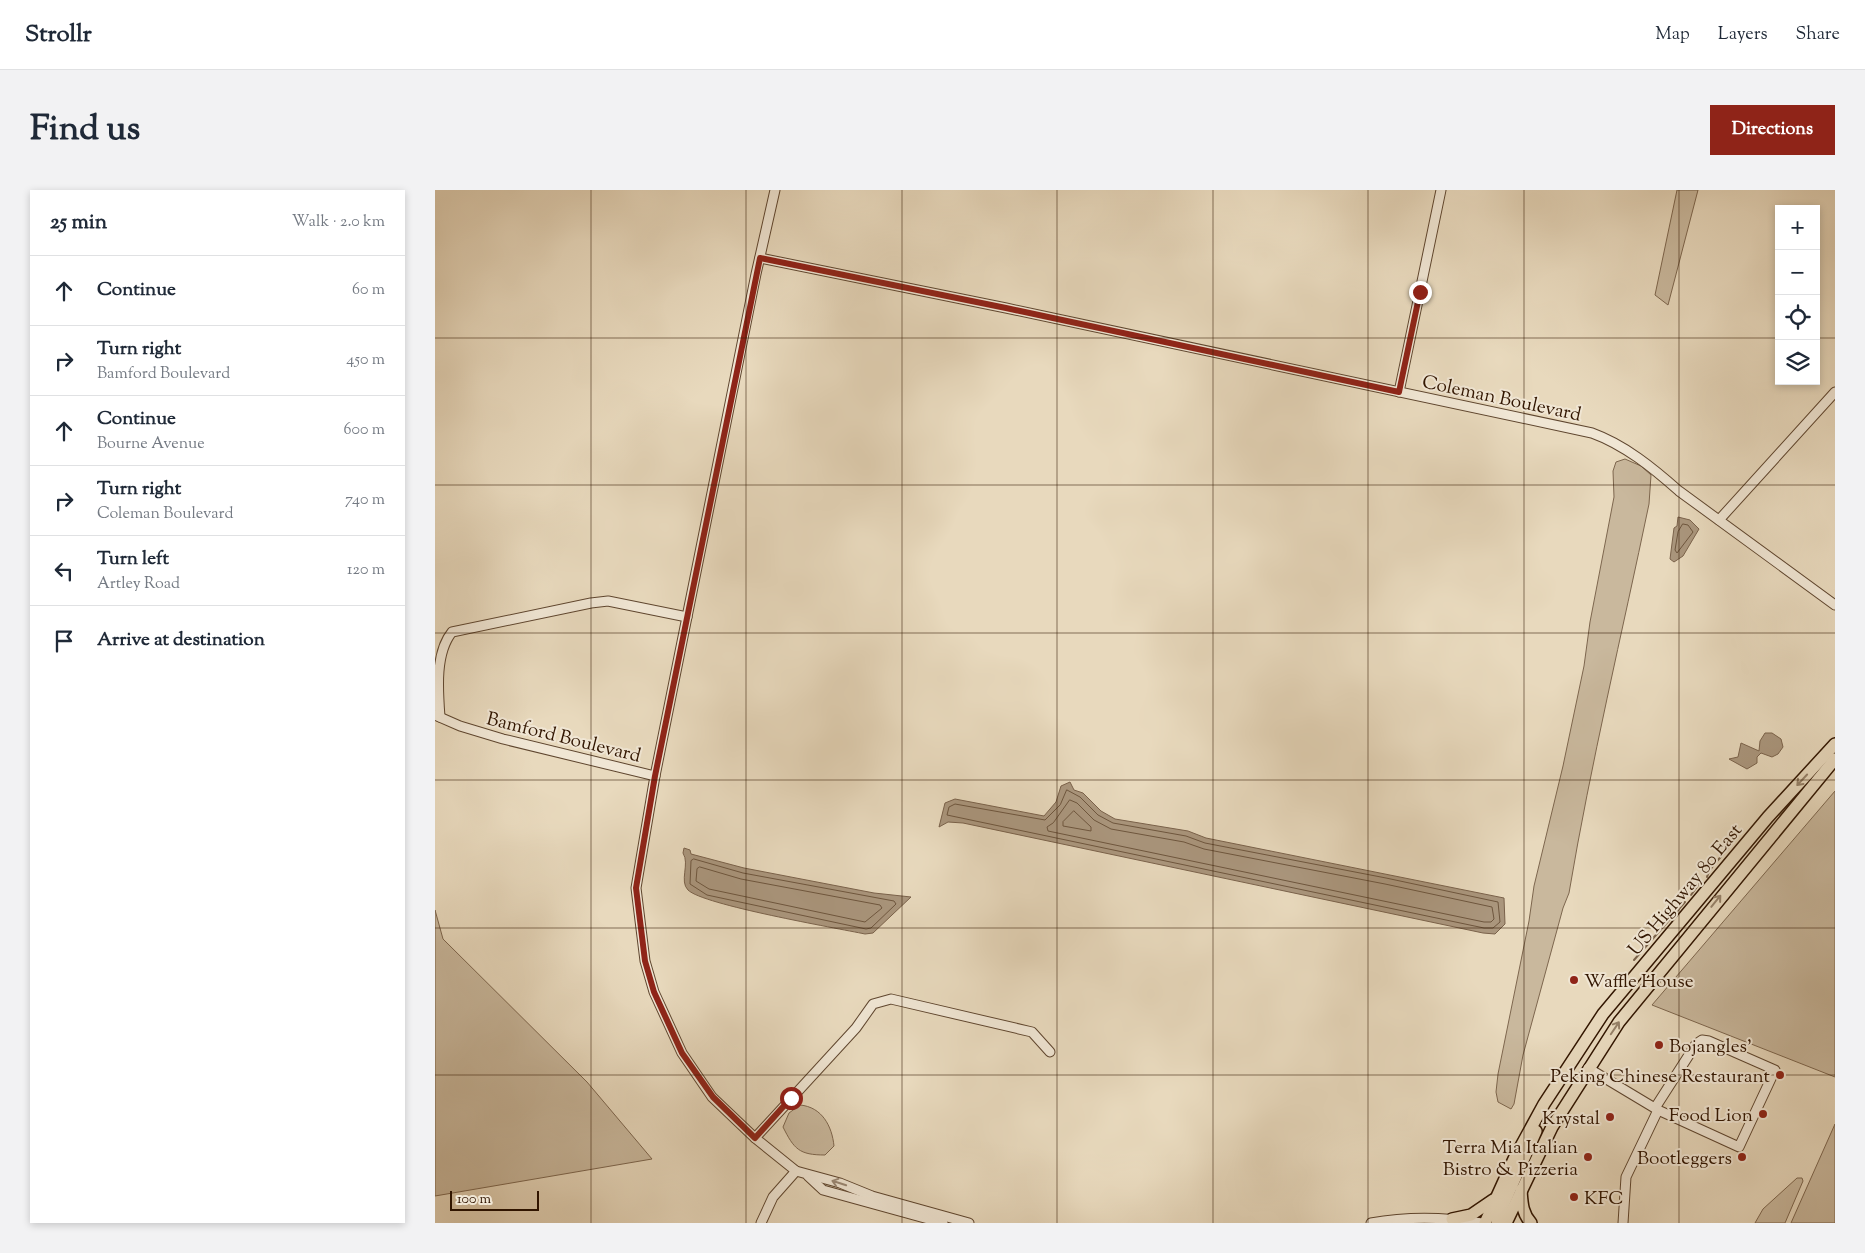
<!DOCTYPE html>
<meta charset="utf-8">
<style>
:root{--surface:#fff;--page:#f2f2f3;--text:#1f2937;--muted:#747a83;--line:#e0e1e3;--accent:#8f2418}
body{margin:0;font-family:"Sorts Mill Goudy",serif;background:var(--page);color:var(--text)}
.controls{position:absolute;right:15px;top:15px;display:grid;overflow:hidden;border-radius:0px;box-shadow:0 2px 8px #0003}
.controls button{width:45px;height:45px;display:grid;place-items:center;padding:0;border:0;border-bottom:1px solid var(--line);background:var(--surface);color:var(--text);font:25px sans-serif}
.scale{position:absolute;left:15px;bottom:12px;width:89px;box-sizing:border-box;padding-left:5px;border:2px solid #311500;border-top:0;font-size:14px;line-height:18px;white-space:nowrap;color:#311500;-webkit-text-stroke:4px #f0e6d4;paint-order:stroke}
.stop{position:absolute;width:15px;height:15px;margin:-11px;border:4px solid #8f2418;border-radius:50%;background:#fff}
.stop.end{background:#8f2418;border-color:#fff;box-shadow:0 1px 5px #0008}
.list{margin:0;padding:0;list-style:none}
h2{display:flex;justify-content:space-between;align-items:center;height:65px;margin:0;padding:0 20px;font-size:21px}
h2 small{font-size:16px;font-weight:400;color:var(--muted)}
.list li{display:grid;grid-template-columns:32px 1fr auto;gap:15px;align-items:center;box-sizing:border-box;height:70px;padding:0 20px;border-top:1px solid var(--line)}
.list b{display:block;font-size:19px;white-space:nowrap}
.list p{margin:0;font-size:16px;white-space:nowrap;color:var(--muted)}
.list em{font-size:16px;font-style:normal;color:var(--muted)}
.icon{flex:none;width:28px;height:28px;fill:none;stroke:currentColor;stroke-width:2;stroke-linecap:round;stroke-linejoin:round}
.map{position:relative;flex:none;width:1400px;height:1033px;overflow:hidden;border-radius:0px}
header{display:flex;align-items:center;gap:30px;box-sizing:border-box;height:70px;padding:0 25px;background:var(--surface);border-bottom:1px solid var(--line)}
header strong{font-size:24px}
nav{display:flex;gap:28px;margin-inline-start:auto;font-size:18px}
.intro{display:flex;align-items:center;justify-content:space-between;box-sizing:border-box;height:120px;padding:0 30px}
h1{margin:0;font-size:35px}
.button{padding:12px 22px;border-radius:0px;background:var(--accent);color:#fff;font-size:18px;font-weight:700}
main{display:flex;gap:30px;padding:0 30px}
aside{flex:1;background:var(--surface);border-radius:0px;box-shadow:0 2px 8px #0003}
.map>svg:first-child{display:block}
</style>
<header>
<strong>Strollr</strong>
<nav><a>Map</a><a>Layers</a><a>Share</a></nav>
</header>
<div class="intro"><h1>Find us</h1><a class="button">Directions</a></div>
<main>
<aside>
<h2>25 min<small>Walk · 2.0 km</small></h2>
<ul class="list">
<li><svg class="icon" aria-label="ahead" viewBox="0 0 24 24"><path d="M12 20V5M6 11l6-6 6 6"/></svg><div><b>Continue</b></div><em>60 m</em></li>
<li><svg class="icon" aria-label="right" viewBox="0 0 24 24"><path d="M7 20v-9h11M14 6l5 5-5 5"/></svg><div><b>Turn right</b><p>Bamford Boulevard</p></div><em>450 m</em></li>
<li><svg class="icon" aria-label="ahead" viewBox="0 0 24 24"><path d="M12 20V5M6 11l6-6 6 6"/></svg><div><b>Continue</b><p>Bourne Avenue</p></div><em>600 m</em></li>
<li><svg class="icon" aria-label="right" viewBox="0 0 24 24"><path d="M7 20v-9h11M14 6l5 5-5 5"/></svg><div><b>Turn right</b><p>Coleman Boulevard</p></div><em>740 m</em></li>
<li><svg class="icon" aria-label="left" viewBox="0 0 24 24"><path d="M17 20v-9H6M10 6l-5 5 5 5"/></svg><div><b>Turn left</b><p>Artley Road</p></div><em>120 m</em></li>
<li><svg class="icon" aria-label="arrive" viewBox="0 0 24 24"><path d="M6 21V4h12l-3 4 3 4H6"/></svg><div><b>Arrive at destination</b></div></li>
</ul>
</aside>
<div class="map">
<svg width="1400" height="1033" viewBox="0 0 1400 1033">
<rect width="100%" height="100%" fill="#e8d9bd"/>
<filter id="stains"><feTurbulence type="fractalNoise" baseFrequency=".004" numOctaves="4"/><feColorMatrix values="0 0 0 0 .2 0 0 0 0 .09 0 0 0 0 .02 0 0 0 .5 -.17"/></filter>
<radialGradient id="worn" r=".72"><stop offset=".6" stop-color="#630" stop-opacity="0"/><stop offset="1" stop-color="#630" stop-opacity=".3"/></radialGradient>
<g fill="#c9b89d" stroke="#7d664e">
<path d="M1242 0H1263L1233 115 1220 105Z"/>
<path d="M1190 269 1206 276 1216 285 1214 314C1187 444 1156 572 1134 703L1128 718 1088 865 1079 914 1076 919 1063 912 1061 902 1063 884 1094 731 1099 696 1128 576 1149 476 1155 432 1179 307 1178 281 1181 272Z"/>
<path d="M1400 601V887L1217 815Z"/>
<path d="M0 720 8 749 152 892 217 969 0 1006Z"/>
<path d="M365 915C387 917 397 936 399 956L390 965C364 965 359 959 348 937L354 923Z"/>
<path d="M1400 934V1033H1356Z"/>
<path d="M1362 988H1367L1368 991 1350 1033H1320L1328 1019Z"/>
</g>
<g fill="#aa967d" stroke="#7a624b">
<path d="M1243 327 1255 330 1264 339 1248 366 1239 372 1235 369 1239 338 1242 336Z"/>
<path d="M1330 543H1337L1346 549 1348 557 1343 564 1337 567 1326 563 1322 567V573L1312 579 1294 569 1303 567 1306 553 1324 561 1325 551Z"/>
<path d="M635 592 639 600 648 603 666 621 680 629 753 641 771 648 1069 708 1070 734 1060 744 1048 743 528 633 513 632 504 637 510 613 520 609 609 626 621 612 626 596Z"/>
<path d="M249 658 255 660 256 664 309 678 439 703 476 707 438 743 430 744C401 738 268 715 253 700 244 691 255 674 248 663Z"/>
</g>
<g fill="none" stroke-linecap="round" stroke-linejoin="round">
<g stroke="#6e563e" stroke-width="1">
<path d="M1248 334 1253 335 1258 342 1242 363 1240 360 1243 342Z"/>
<path d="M632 600 645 607 663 625 678 633 751 646 770 653 951 688 1063 712 1065 732 1058 738H1049L512 625 514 617 520 614 610 630 625 615Z"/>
<path d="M635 610 642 613 659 630 676 639 749 652 769 659 950 694 1057 717 1059 729 1056 732H1049L613 641 612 637 618 633Z"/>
<path d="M639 621 656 637V641L628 636V632Z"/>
<path d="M259 669 308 683 459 711 461 714 436 738 431 739 272 705 255 694 256 671Z"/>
<path d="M265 677 306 689 445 715 447 718 430 732 274 699 261 691 262 679Z"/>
</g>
<g stroke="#7a624b" stroke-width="2">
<path d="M1272 687C1275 673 1293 665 1296 650"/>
<path d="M1256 705 1264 694"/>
<path d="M1199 770 1250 712"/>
</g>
<g stroke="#5f462f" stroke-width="11">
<g id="minor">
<path d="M325 68 571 118 1157 243C1190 255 1218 278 1244 301L1400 415"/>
<path d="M964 202 1006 0"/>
<path d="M1284 330 1400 202"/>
<path d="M0 525 25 536 68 549 220 586 201 698 210 771 219 802 247 863 277 907 320 948 361 981 405 993 437 1006 534 1033"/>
<path d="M5 527C3 500 0 463 17 442L156 413 173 411 252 427"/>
<path d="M220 586 321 84 340 0"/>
<path d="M1153 878 1223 920 1304 957 1340 880 1274 851 1267 850 1261 854 1220 918"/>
<path d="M320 948 421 838 438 814 456 809 597 842 615 862"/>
<path d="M373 986 388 1000 508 1033"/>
<path d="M326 1033 338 1007 361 981"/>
<path d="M936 1033C974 1026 1009 1027 1047 1033"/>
<path d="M1188 1033 1191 987 1223 920"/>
</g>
</g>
<g stroke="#311500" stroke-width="14">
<g id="major">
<path d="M1086 1000C1087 1013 1087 1023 1096 1033"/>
<path d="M1017 1029 1036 1025 1058 1010"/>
<path d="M1050 1033 1079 969 1109 914 1168 824 1333 627 1400 554"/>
<path d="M1062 1033V1029L1101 941"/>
<path d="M1071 1033 1117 937 1184 832 1400 569"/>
</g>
</g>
<use href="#minor" stroke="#f0e6d4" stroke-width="9"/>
<use href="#major" stroke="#e8d9bd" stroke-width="11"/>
</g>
<defs><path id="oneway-shaft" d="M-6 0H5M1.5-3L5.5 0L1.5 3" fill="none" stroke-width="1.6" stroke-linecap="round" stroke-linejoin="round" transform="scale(1.25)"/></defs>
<g stroke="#968168">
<use href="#oneway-shaft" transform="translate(1367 590) rotate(133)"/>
<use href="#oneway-shaft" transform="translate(1281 711) rotate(-51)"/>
<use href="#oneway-shaft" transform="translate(1180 838) rotate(-56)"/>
</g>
<use stroke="#9a8875" href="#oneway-shaft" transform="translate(404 993) rotate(-162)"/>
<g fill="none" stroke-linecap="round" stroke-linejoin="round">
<path stroke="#8f2418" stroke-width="6" d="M356 908 320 948 278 907 247 863 219 802 210 771 201 698 220 586 325 68 571 118 964 202 985 102"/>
</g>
<path fill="none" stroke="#311500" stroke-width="1" stroke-opacity="0.55" d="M156 0V1033M311 0V1033M467 0V1033M622 0V1033M778 0V1033M933 0V1033M1089 0V1033M1244 0V1033M0 148H1344M1381 148H1400M0 295H1400M0 443H1400M0 590H1400M0 738H1400M0 885H1400"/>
<g fill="#8f2418" stroke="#f0e6d4" stroke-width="2">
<circle cx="1139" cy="790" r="5"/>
<circle cx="1224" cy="855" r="5"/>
<circle cx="1345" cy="885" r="5"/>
<circle cx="1328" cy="924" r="5"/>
<circle cx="1175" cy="927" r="5"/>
<circle cx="1153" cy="967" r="5"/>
<circle cx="1307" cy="967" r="5"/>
<circle cx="1139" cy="1007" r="5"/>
</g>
<g text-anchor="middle" stroke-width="4" stroke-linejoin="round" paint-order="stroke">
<g font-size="19" fill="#311500" stroke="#f0e6d4">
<text transform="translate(1067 207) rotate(12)" y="7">Coleman Boulevard</text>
<text transform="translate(129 546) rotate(14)" y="7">Bamford Boulevard</text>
<text transform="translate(1249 699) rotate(-50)" y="7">US Highway 80 East</text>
</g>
<g font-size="19" fill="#311500" stroke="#f0e6d4" text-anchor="end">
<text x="1149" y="797" text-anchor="start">Waffle House</text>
<text x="1234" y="862" text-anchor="start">Bojangles'</text>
<text x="1335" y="892">Peking Chinese Restaurant</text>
<text x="1318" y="931">Food Lion</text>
<text x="1165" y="934">Krystal</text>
<text x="1143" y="963">Terra Mia Italian<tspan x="1143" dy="22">Bistro &amp; Pizzeria</tspan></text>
<text x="1297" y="974">Bootleggers</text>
<text x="1149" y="1014" text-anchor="start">KFC</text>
</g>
</g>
<rect width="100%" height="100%" filter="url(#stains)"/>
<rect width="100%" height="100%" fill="url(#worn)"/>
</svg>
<div class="controls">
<button>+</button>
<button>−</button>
<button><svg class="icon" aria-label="locate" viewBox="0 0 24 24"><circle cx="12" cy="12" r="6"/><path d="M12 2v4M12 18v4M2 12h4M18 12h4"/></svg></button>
<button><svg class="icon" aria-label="layers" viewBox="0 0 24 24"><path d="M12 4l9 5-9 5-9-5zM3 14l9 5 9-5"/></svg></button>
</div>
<div class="scale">100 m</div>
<div class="stop" style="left:356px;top:908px"></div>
<div class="stop end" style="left:985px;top:102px"></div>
</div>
</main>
